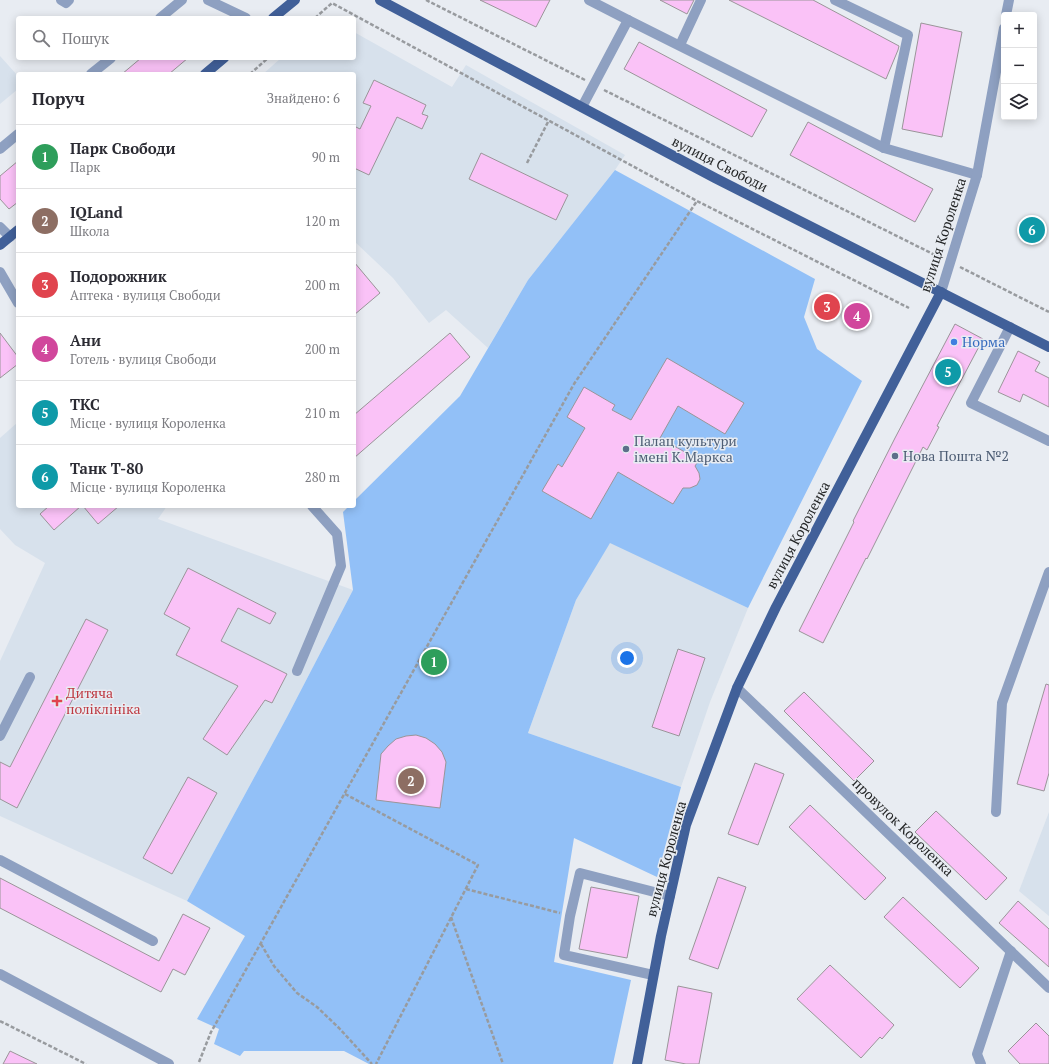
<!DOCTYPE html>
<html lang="uk">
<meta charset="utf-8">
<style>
:root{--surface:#fff;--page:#f2f2f3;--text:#2b2b33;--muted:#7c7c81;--line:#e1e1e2;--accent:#b45309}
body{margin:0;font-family:"PT Serif",serif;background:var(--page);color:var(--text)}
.controls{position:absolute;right:12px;top:12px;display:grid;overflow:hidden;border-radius:4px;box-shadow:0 2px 10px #0003}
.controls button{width:36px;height:36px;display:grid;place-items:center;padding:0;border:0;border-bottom:1px solid var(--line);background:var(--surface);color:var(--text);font:20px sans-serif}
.you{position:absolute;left:627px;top:658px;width:14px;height:14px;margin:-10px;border:3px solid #fff;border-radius:50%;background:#1a73e8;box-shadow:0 0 0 6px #1a73e833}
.badge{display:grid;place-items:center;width:26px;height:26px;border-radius:50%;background:var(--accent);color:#fff;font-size:13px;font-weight:700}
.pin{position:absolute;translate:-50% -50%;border:2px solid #fff;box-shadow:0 1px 4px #0006}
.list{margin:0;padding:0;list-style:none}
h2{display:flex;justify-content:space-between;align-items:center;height:52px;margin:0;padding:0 16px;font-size:17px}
h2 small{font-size:13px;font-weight:400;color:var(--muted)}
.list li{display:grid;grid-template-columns:26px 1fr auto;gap:12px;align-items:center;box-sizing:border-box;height:64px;padding:0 16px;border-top:1px solid var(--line)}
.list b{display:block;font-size:15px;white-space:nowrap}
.list p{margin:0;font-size:13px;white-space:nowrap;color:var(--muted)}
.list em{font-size:13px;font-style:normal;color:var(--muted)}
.icon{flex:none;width:22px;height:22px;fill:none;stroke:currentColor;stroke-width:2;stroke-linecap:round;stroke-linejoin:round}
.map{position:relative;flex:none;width:1049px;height:1064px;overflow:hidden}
.search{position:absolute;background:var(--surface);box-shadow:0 2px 10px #0003;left:16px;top:16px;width:340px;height:44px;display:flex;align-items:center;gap:10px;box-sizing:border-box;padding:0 14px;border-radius:4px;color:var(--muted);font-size:15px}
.panel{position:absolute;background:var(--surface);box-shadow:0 2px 10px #0003;left:16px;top:72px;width:340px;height:436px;border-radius:4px}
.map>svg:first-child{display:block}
</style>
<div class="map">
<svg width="1049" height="1064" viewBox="0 0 1049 1064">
<rect width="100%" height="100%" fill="#e8ecf2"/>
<g fill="#d7e1ec">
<path d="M354 32 452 87 466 65 625 155 615 170 528 280 488 348 446 310 429 323 393 278 354 241V74H263L281 58H354Z"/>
<path d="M0 56 18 76V89L0 104Z"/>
<path d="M18 422V506H167L158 519 353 590 287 717 187 901 0 816V661L45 563 15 545 0 529V438Z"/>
<path d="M610 542 748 608 710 702 681 787 528 733 576 600Z"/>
<path d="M1049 812V916L1019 891Z"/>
</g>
<path fill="#92c0f7" d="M615 170 815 279 804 317 817 349 862 381 748 608 610 543 576 600 528 733 681 787 657 877 574 838 554 962 631 980 613 1064H369L344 1051H244L240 1056 214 1044 219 1029 197 1019 245 936 187 901 287 717 353 590 343 512 349 506H354V501L460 396 528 280Z"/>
<g fill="#fac2f7" stroke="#9a9599">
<path d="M480 0H550L536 27Z"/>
<path d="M660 0H694L687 14Z"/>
<path d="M729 0H813L899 46 898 50 886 79Z"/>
<path d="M921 23 962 32 942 137 902 129Z"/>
<path d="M639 42 767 110 752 137 624 69Z"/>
<path d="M141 58H188L169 74H122Z"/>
<path d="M374 80 426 105 422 114 428 116 422 129 397 117 369 175 354 168V126L360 129 371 106 363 103Z"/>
<path d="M808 122 933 189 915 222 790 155Z"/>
<path d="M481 153 568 195 556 220 469 179Z"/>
<path d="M18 161V202L9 209 0 199V176Z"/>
<path d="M354 262 380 293 354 315Z"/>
<path d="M955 324 983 339 937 426 939 427 927 450 923 447 867 559 866 558 823 643 799 631 842 546 854 522 853 521 895 438Z"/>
<path d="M0 333 18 357V364L0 378Z"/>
<path d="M450 333 470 357 354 458V415Z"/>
<path d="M1018 351 1040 362 1035 371 1049 378V407L1023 394 1020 402 998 392Z"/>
<path d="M667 358 744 403 725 434 678 406 660 438 699 460 695 466 699 473 700 479 697 485 690 488H683L673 504 618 472 591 519 542 491 558 464 562 467 585 428 567 417 584 387 615 405 612 410 631 420Z"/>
<path d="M49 506H81L54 530 40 514Z"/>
<path d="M83 506H119L98 524Z"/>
<path d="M188 568 276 613 270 624 238 608 221 641 287 674 272 703 265 700 227 755 203 739 238 686 176 655 190 628 164 614Z"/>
<path d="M86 619 108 630 17 808 0 799V762L10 767Z"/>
<path d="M678 649 705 658 679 736 652 727Z"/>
<path d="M1046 684 1049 685V773L1044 791 1017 784Z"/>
<path d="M804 692 874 761 854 781 784 711Z"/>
<path d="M416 735 426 738 435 744 442 752 446 762 440 808 376 800 381 754 388 746 396 739 406 736Z"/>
<path d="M755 763 784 774 758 845 728 834Z"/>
<path d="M188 777 217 793 172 874 143 858Z"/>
<path d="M810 805 886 878 865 900 789 827Z"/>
<path d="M936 811 1007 878 986 900 915 832Z"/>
<path d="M718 877 746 887 718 969 689 959Z"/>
<path d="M0 878 159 961 183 914 210 928 185 975 173 969 161 992 0 908Z"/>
<path d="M591 887 639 896 627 958 579 949Z"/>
<path d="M903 897 979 968 960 988 884 917Z"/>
<path d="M1018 901 1049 929V967L999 923Z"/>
<path d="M830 965 894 1025 882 1039 880 1037 861 1058 797 999Z"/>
<path d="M678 986 712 993 699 1064H686L665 1060Z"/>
<path d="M1036 1023 1049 1036V1064H1020L1008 1051Z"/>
<path d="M10 1051 37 1064H3Z"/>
</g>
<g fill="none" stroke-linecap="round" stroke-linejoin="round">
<g stroke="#989b9f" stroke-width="2.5" stroke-dasharray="4 2" stroke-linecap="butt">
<path d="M426 0 585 80"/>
<path d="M315 18 332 3 697 201 909 308"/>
<path d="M250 74 268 58"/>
<path d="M604 90 941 258"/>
<path d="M527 163 549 120"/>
<path d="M960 267 1049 312"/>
<path d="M345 794 478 865 376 1064"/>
<path d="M466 889 560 913"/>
<path d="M451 917 503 1064"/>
<path d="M261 944 274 966 297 993 317 1007 339 1028 372 1064"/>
<path d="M0 1021 86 1064"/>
<path d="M199 1062 211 1032 574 384 697 201"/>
</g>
<g stroke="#8ea0c1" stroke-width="10">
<path d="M61 0 66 3 69 0"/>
<path d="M208 0 246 18"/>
<path d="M835 0 908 35 884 148"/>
<path d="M1006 15 1009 0"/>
<path d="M160 18 182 0"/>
<path d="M628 20 884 148 977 175"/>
<path d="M680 45 701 0"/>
<path d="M91 74 111 58"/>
<path d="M582 107 628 20 589 0"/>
<path d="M0 149 18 134"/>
<path d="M0 227 10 237"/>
<path d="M0 272 18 303"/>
<path d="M941 292 977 175 1004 28"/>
<path d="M1010 327 971 403 1049 441"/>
<path d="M297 671 341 566 337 534 312 506"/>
<path d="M737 688 1049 988"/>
<path d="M0 736 30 677"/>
<path d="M996 812 1002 703 1049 572"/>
<path d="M0 860 153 941"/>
<path d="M0 974 169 1064"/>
<path d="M653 975 564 955 570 916 580 873 670 896"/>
<path d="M981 1064 977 1054 1011 951"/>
</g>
<g stroke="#416099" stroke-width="10">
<path d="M380 0 715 178 1049 347"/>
<path d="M273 18 295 0"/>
<path d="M205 74 224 58"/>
<path d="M0 245 18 230"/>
<path d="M637 1064 661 936 686 825 737 688 776 607 941 292"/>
</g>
</g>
<circle fill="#3f7fe0" stroke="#e8ecf2" stroke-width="1.5" cx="954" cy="342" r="4"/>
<g fill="#5c6f8a" stroke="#e8ecf2" stroke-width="1.5">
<circle cx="626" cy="449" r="4"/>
<circle cx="895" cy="456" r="4"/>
</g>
<path fill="#e0444e" stroke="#e8ecf2" stroke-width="1.5" d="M55 695h4v4h4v4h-4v4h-4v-4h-4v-4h4z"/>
<g text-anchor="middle" stroke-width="3" stroke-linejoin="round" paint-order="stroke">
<g font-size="14" fill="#242627" stroke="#e8ecf2">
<text transform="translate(720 164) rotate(27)" y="5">вулиця Свободи</text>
<text transform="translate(943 235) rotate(-72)" y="5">вулиця Короленка</text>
<text transform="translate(798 535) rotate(-62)" y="5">вулиця Короленка</text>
<text transform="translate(903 827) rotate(44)" y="5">провулок Короленка</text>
<text transform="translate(666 859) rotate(-75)" y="5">вулиця Короленка</text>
</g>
<g font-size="14" fill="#366cbe" stroke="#e8ecf2" text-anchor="start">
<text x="962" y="347">Норма</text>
</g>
<g font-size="14" fill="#4e5e75" stroke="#e8ecf2" text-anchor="start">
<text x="634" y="446">Палац культури<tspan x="634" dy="16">імені К.Маркса</tspan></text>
<text x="903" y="461">Нова Пошта №2</text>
</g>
<g font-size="14" fill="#be3a42" stroke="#e8ecf2" text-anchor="start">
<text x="66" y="698">Дитяча<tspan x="66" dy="16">поліклініка</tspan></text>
</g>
</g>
</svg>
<div class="controls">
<button>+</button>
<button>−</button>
<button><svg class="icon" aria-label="layers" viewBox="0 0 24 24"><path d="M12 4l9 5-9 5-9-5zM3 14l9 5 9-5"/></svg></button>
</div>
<div class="you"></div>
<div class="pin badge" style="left:434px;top:662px;background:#2e9e5b">1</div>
<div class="pin badge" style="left:411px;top:781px;background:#8d6e63">2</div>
<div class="pin badge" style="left:827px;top:307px;background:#e0444e">3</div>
<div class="pin badge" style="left:857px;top:316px;background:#d1479c">4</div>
<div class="pin badge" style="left:948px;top:372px;background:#0f9aa8">5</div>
<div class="pin badge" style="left:1032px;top:230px;background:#0f9aa8">6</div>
<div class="search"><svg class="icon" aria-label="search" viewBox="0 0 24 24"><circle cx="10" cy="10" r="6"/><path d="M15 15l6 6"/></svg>Пошук</div>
<section class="panel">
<h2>Поруч<small>Знайдено: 6</small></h2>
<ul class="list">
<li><span class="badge" style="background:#2e9e5b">1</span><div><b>Парк Свободи</b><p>Парк</p></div><em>90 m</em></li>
<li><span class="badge" style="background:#8d6e63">2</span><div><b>IQLand</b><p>Школа</p></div><em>120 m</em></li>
<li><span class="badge" style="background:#e0444e">3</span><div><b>Подорожник</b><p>Аптека · вулиця Свободи</p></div><em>200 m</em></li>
<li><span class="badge" style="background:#d1479c">4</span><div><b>Ани</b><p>Готель · вулиця Свободи</p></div><em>200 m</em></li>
<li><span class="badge" style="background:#0f9aa8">5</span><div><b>ТКС</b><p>Місце · вулиця Короленка</p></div><em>210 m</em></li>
<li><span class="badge" style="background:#0f9aa8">6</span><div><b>Танк Т-80</b><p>Місце · вулиця Короленка</p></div><em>280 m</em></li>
</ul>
</section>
</div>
